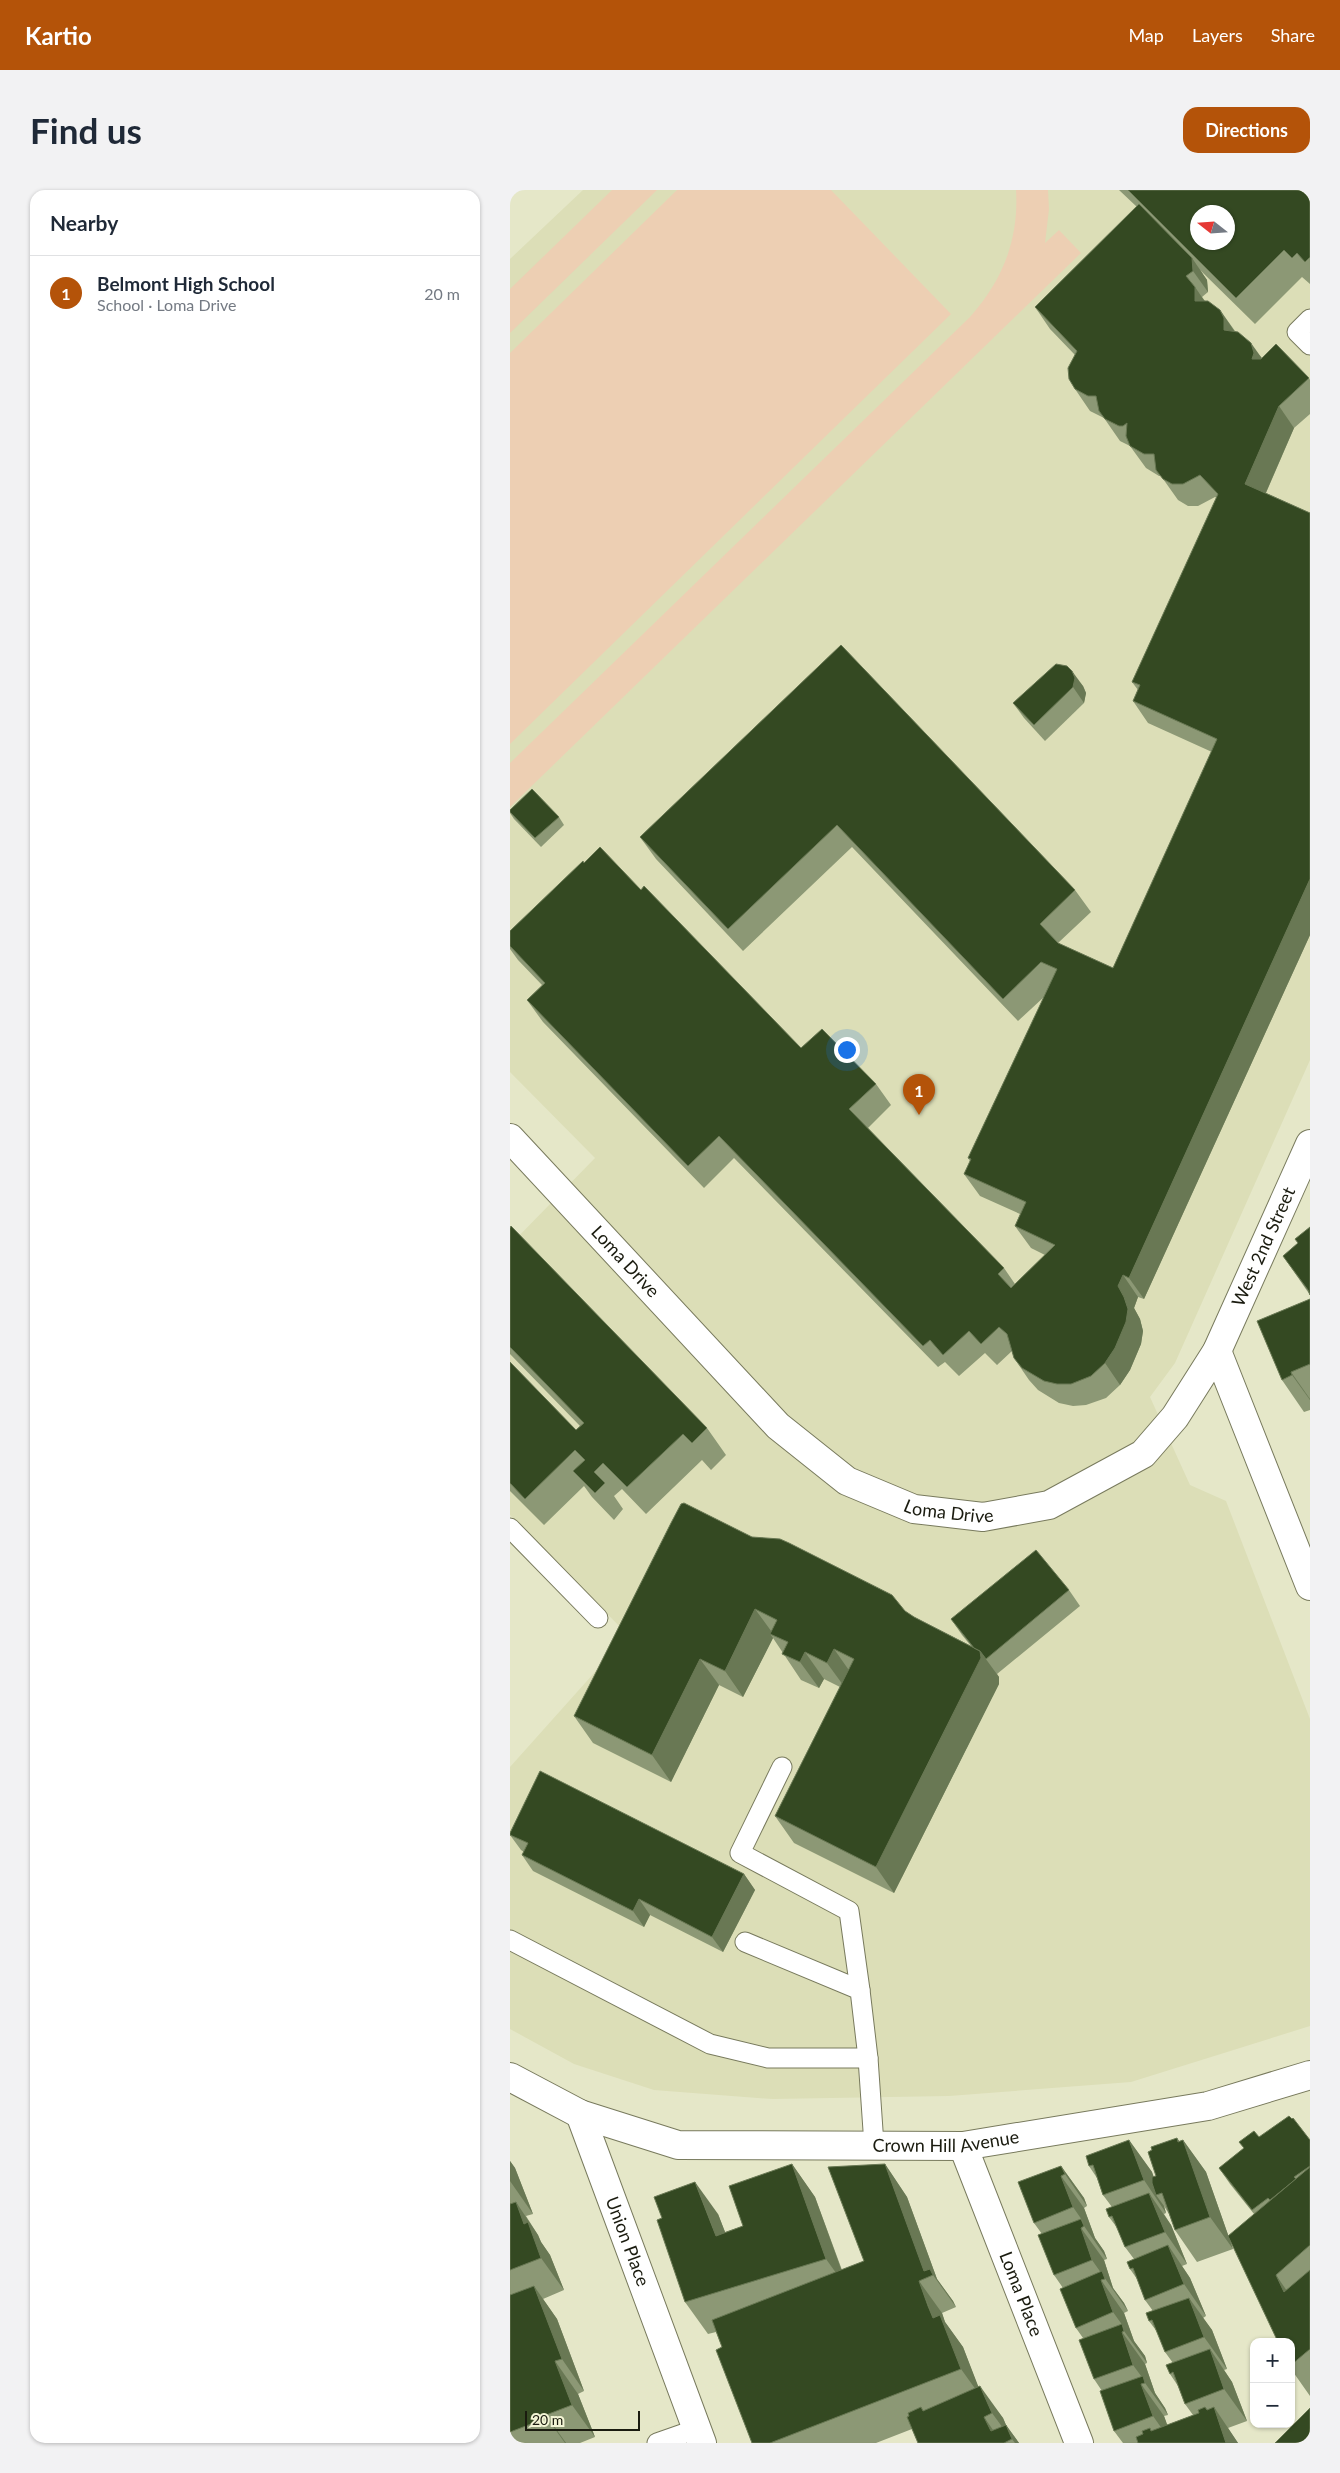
<!DOCTYPE html>
<meta charset="utf-8">
<style>
:root{--surface:#fff;--page:#f2f2f3;--text:#1f2937;--muted:#747a83;--line:#e0e1e3;--accent:#b45309}
body{margin:0;font-family:Lato,sans-serif;background:var(--page);color:var(--text)}
.controls{position:absolute;right:15px;bottom:15px;display:grid;overflow:hidden;border-radius:10px;box-shadow:0 1px 4px #0004}
.controls button{width:45px;height:45px;display:grid;place-items:center;padding:0;border:0;border-bottom:1px solid var(--line);background:var(--surface);color:var(--text);font:25px sans-serif}
.compass{position:absolute;left:680px;top:15px;width:45px;height:45px;border-radius:50%;background:var(--surface);box-shadow:0 1px 4px #0004;rotate:287deg}
.scale{position:absolute;left:15px;bottom:12px;width:115px;box-sizing:border-box;padding-left:5px;border:2px solid #1a1b0f;border-top:0;font-size:14px;line-height:18px;white-space:nowrap;color:#1a1b0f;-webkit-text-stroke:4px #f3f5d5;paint-order:stroke}
.you{position:absolute;left:336px;top:859px;width:18px;height:18px;margin:-12px;border:4px solid #fff;border-radius:50%;background:#1a73e8;box-shadow:0 0 0 8px #1a73e833}
.badge{display:grid;place-items:center;width:32px;height:32px;border-radius:50%;background:var(--accent);color:#fff;font-size:16px;font-weight:700}
.pin{position:absolute;translate:-50% -41px;filter:drop-shadow(0 1px 2px #0008)}
.pin::after{content:'';position:absolute;top:26px;width:18px;height:15px;background:inherit;clip-path:polygon(0 0,100% 0,50% 100%)}
.list{margin:0;padding:0;list-style:none}
h2{display:flex;justify-content:space-between;align-items:center;height:65px;margin:0;padding:0 20px;font-size:21px}
h2 small{font-size:16px;font-weight:400;color:var(--muted)}
.list li{display:grid;grid-template-columns:32px 1fr auto;gap:15px;align-items:center;box-sizing:border-box;height:75px;padding:0 20px;border-top:1px solid var(--line)}
.list b{display:block;font-size:19px;white-space:nowrap}
.list p{margin:0;font-size:16px;white-space:nowrap;color:var(--muted)}
.list em{font-size:16px;font-style:normal;color:var(--muted)}
.map{position:relative;flex:none;width:800px;height:2253px;overflow:hidden;border-radius:15px}
header{display:flex;align-items:center;gap:30px;box-sizing:border-box;height:70px;padding:0 25px;background:var(--accent);color:#fff}
header strong{font-size:24px}
nav{display:flex;gap:28px;margin-inline-start:auto;font-size:18px}
.intro{display:flex;align-items:center;justify-content:space-between;box-sizing:border-box;height:120px;padding:0 30px}
h1{margin:0;font-size:35px}
.button{padding:12px 22px;border-radius:15px;background:var(--accent);color:#fff;font-size:18px;font-weight:700}
main{display:flex;gap:30px;padding:0 30px}
aside{flex:1;background:var(--surface);border-radius:15px;box-shadow:0 1px 4px #0004}
.map>svg:first-child{display:block}
</style>
<header>
<strong>Kartio</strong>
<nav><a>Map</a><a>Layers</a><a>Share</a></nav>
</header>
<div class="intro"><h1>Find us</h1><a class="button">Directions</a></div>
<main>
<aside>
<h2>Nearby<small></small></h2>
<ul class="list">
<li><span class="badge">1</span><div><b>Belmont High School</b><p>School · Loma Drive</p></div><em>20 m</em></li>
</ul>
</aside>
<div class="map">
<svg width="800" height="2253" viewBox="0 0 800 2253">
<rect width="100%" height="100%" fill="#e5e7c8"/>
<path fill="#dcdeb7" fill-rule="evenodd" d="M73 0H800V870L665 1173 640 1207 680 1295 716 1311 800 1529V1836L621 1892 439 1906 262 1909 144 1900 64 1874 0 1839V1577L118 1445 0 1325V1055L85 968 0 882V69ZM688 22H718V52H688Z"/>
<g fill="#edcfb3">
<path d="M102 0H147L0 143V99Z"/>
<path d="M167 0H321L441 124 0 554V163Z"/>
<path d="M506 0H538L539 19 535 53 549 40 571 63 0 617V573L460 127C493 90 509 49 506 0Z"/>
</g>
<g fill="none" stroke-linecap="round" stroke-linejoin="round">
<g stroke="#787a5d" stroke-width="21">
<g id="lane">
<path d="M800 129 787 142 800 155"/>
<path d="M0 1338 88 1428"/>
<path d="M272 1577 230 1663 339 1721 350 1800"/>
<path d="M0 1750 200 1854 258 1868H358L364 1955"/>
<path d="M235 1752 350 1800 358 1868"/>
<path d="M147 2253 187 2239"/>
</g>
</g>
<g stroke="#787a5d" stroke-width="30">
<g id="street">
<path id="s1" d="M0 948 268 1236 337 1291 404 1319 473 1327 539 1315 633 1264 665 1227 707 1161 800 954"/>
<path d="M707 1161 800 1396"/>
<path id="s2" d="M0 1887 70 1924 168 1955 453 1956 698 1916 800 1885"/>
<path id="s3" d="M70 1924 192 2253"/>
<path id="s4" d="M453 1956 569 2253"/>
</g>
</g>
<use href="#lane" stroke="#fff" stroke-width="19"/>
<use href="#street" stroke="#fff" stroke-width="28"/>
</g>
<g fill="#8c9875">
<path d="M609 0H800V94L792 87 745 134 690 80 697 90 698 102 692 107 695 111 710 120 725 141 752 168 799 188 800 190V224L784 238 756 303 800 323V745L634 1109 628 1107 624 1118 630 1129 633 1141 631 1154 620 1180 610 1195 596 1208 576 1215 563 1216 549 1213 528 1200 519 1190 504 1168 502 1161 487 1175 475 1163 449 1186 435 1172 428 1177 224 968 194 998 33 832 17 810 32 795 8 770 0 759V741L74 673 131 700 291 858 366 894 381 915 358 938 494 1078 505 1094 535 1065 521 1058 505 1036 510 1024 470 1006 454 984 460 971 458 968 534 807 508 831 342 657 233 761 146 669 130 647 331 455 565 700 581 722 548 753 603 778 702 562 638 533 623 511 628 500 622 492 707 308 705 307 688 316H678L668 310 651 286H649L636 278 620 256 610 251 594 228 580 221 565 199V165L540 139 525 117 627 17Z"/>
<path d="M546 474 573 496 576 503 574 513 535 551 514 528 503 513Z"/>
<path d="M0 623 49 627 54 635 31 657 4 629Z"/>
<path d="M0 1038 197 1238 216 1265 201 1280 192 1270 136 1324 112 1299 104 1306 113 1319 104 1330 82 1307 74 1296 34 1335 0 1301V1172L66 1240 70 1236 0 1164Z"/>
<path d="M788 1053 800 1105 773 1066Z"/>
<path d="M800 1109V1220L794 1222 772 1190Z"/>
<path d="M242 1347 395 1421 404 1427 461 1456 452 1445 441 1429 559 1400 570 1416 487 1484 489 1487V1494L384 1703 284 1653 265 1626 330 1497 314 1489 309 1498 291 1490 263 1448 233 1507 209 1495 161 1592 83 1553 64 1526Z"/>
<path d="M0 1643 234 1684 245 1700 213 1762 140 1725 134 1737 23 1681 12 1665 14 1662 11 1660 0 1645Z"/>
<path d="M749 1947 800 1950V2206L781 2179V2152L744 2024 720 1994 709 1978Z"/>
<path d="M667 1948 669 1951 673 1950 696 1982 723 2059 687 2072 665 2040 659 2024 654 2016 656 2023 654 2024 661 2035 677 2074 672 2076 680 2088 696 2126 693 2128 702 2140 717 2179 714 2180 722 2192 737 2231 718 2238 728 2253H613L604 2241 592 2201 584 2189 573 2148 566 2138 553 2098 544 2085 532 2044 524 2033 551 1976 574 2008 577 2016 574 2018 585 2048 594 2061 597 2069 594 2070 603 2098 614 2113 618 2121 614 2123 624 2151 635 2166 637 2173 635 2174 645 2203 655 2218 658 2225 654 2226 657 2235 683 2225 675 2214 668 2196 660 2184 663 2173 655 2162 648 2143 639 2131 643 2121 635 2110 627 2089 620 2079 624 2069 615 2057 608 2039 599 2027 602 2017 593 2005 587 1988 579 1976 619 1950 642 1982 643 1987 646 1986Z"/>
<path d="M0 1971 5 1978 23 2024 16 2026 28 2045 31 2052 40 2065 54 2100 33 2109 47 2129 74 2201 68 2204 85 2247 70 2253H0Z"/>
<path d="M282 1974 305 2007 332 2080 354 2071 375 1974 397 2007 427 2089 443 2111 446 2117 432 2123 435 2132 453 2157 468 2197 493 2228 496 2235 509 2253H408L402 2239 366 2253H242L212 2157 206 2142 198 2144 175 2112 208 2024 215 2042 233 2036Z"/>
</g>
<g fill="#697854">
<path d="M682 68 697 90 698 102 683 81Z"/>
<path d="M685 97 700 119 685 111Z"/>
<path d="M710 120 725 142 714 140Z"/>
<path d="M741 153 756 174 742 169Z"/>
<path d="M769 216 784 238 750 316 735 294Z"/>
<path d="M562 481 573 496 576 503 574 513 563 497Z"/>
<path d="M800 689V745L634 1109 619 1088Z"/>
<path d="M613 1085 628 1107 624 1118 630 1129 633 1141 631 1154 620 1180 610 1195 595 1173 608 1096Z"/>
<path d="M781 1182 800 1209V1210L782 1185Z"/>
<path d="M245 1419 264 1445 260 1444 263 1448 233 1507 215 1481Z"/>
<path d="M324 1459 343 1486 336 1499 317 1473Z"/>
<path d="M470 1461 489 1487V1494L384 1703 366 1677Z"/>
<path d="M295 1462 314 1489 309 1498 290 1472Z"/>
<path d="M190 1469 209 1495 161 1592 142 1565Z"/>
<path d="M234 1684 245 1700 213 1762 202 1747Z"/>
<path d="M129 1709 140 1725 134 1737 123 1721Z"/>
<path d="M667 1948 679 1965 673 1950 696 1982 723 2059 700 2027Z"/>
<path d="M619 1950 642 1982 650 2004 646 2005 654 2016 656 2023 634 1990Z"/>
<path d="M0 1971 5 1978 23 2024 0 1991Z"/>
<path d="M282 1974 305 2007 339 2101 316 2069Z"/>
<path d="M375 1974 397 2007 427 2089 443 2111 446 2117 423 2085 414 2081Z"/>
<path d="M551 1976 574 2008 577 2016 555 1984Z"/>
<path d="M551 1986 574 2018 585 2048 594 2061 597 2069 574 2036 572 2030 563 2017Z"/>
<path d="M185 1992 208 2024 229 2078 206 2046Z"/>
<path d="M639 2003 661 2035 677 2074 655 2042Z"/>
<path d="M6 2012 28 2045 31 2052 40 2065 54 2100 31 2068 14 2034Z"/>
<path d="M571 2038 594 2070 603 2098 614 2113 618 2121 582 2070Z"/>
<path d="M658 2055 680 2088 696 2126 674 2094Z"/>
<path d="M766 2085 788 2117 774 2102Z"/>
<path d="M591 2090 614 2123 624 2151 635 2166 637 2173 614 2141 613 2136 603 2122Z"/>
<path d="M409 2091 432 2123 435 2132 453 2157 474 2211 451 2179 423 2128Z"/>
<path d="M24 2096 47 2129 74 2201 52 2169Z"/>
<path d="M679 2108 702 2140 717 2179 694 2147Z"/>
<path d="M612 2142 635 2174 645 2203 655 2218 658 2225 635 2193 634 2190 623 2175Z"/>
<path d="M700 2159 722 2192 737 2231 714 2199Z"/>
<path d="M45 2171 68 2204 85 2247 62 2215Z"/>
<path d="M631 2194 654 2226 664 2253H662L643 2226Z"/>
<path d="M470 2196 493 2228 502 2249H501L482 2223Z"/>
<path d="M695 2217 711 2239 704 2217 728 2253H716Z"/>
<path d="M36 2225 56 2253H55L37 2228Z"/>
<path d="M474 2227 492 2253 481 2241Z"/>
<path d="M496 2235 509 2253H505L502 2249Z"/>
</g>
<g fill="#344922" stroke="#697854" fill-rule="evenodd">
<path d="M618 0H800V67L795 72 787 63 782 68 774 60 726 108ZM688 22H718V52H688Z"/>
<path d="M629 14 682 68 683 81 676 86 685 97V111H698L710 120 714 128V140L728 142 741 153 744 163 742 169H751L766 154 799 188 769 216 735 294 800 323V689L619 1088 613 1085 608 1096 614 1107 618 1119 616 1132 605 1158 595 1173 581 1186 561 1194H547L534 1191 512 1178 504 1168 497 1144 489 1137 471 1154 459 1141 433 1165 420 1150 413 1156 209 946 178 976 17 810 35 793 0 756V741L73 671 74 673 90 657 131 700 134 696 291 858 312 839 366 894 339 919 494 1078 488 1084 501 1098 545 1055 505 1036 516 1012 454 984 461 969 458 968 547 779 531 772 493 809 327 635 218 739 130 647 331 455 565 700 530 734 548 753 603 778 707 549 623 511 630 495 622 492 708 304 690 285 673 294H662L653 289 646 280 644 264H634L620 256 616 246 617 233 613 236H609L595 229 589 221 586 206H578L565 199 559 189 558 178 567 161 525 117Z"/>
<path d="M546 474 557 476 562 481 565 488 563 497 524 535 503 513Z"/>
<path d="M22 599 49 627 25 648 0 622V620Z"/>
<path d="M1 1036 197 1238 182 1253 173 1244 117 1297 93 1273 84 1282 95 1293 85 1303 63 1281 75 1270 65 1260 15 1309 0 1293V1172L66 1240 74 1233 0 1157V1038Z"/>
<path d="M800 1037V1105L798 1100 773 1066 788 1053 785 1049Z"/>
<path d="M800 1109V1174L781 1182 782 1185 772 1190 747 1131Z"/>
<path d="M174 1313 242 1347 270 1349 279 1353 382 1405 395 1421 404 1427 470 1461 471 1468 366 1677 265 1626 344 1469 324 1459 317 1473 295 1462 290 1472 272 1464 278 1452 260 1444 267 1430 245 1419 215 1481 190 1469 142 1565 64 1526 161 1333 171 1314Z"/>
<path d="M526 1360 559 1400 476 1469 470 1461 464 1458 441 1429Z"/>
<path d="M30 1581 234 1684 202 1747 129 1709 123 1721 12 1665 18 1653 0 1645V1643Z"/>
<path d="M779 1926 782 1929 783 1928 800 1950V1976L784 1987 786 1989 760 2010 758 2008 742 2020 709 1978 734 1958 729 1952 744 1941 749 1947Z"/>
<path d="M667 1948 668 1952 673 1950 700 2027 665 2040 652 2003 646 2005 642 1993V1987L646 1986 638 1962 642 1960 641 1957Z"/>
<path d="M619 1950 634 1990 593 2005 583 1975 579 1976 576 1966Z"/>
<path d="M282 1974 316 2069 175 2112 147 2030 152 2028 144 2007 185 1992 206 2046 233 2036 219 1996Z"/>
<path d="M375 1974 414 2081 420 2079 423 2085 409 2091 418 2116 423 2128 430 2125 451 2179 260 2253H242L206 2160 212 2157 202 2130 354 2071 318 1977Z"/>
<path d="M551 1976 555 1984 551 1986 563 2017 524 2033 508 1992Z"/>
<path d="M800 1977V2055L766 2085 774 2102 800 2080V2159L781 2175V2152H768L718 2046Z"/>
<path d="M639 2003 655 2042 615 2057 602 2026 599 2027 596 2019Z"/>
<path d="M6 2012 14 2034 18 2032 31 2068 0 2080V2014Z"/>
<path d="M571 2029 574 2036 571 2038 582 2070 544 2085 528 2045Z"/>
<path d="M658 2055 674 2094 635 2110 623 2078 620 2079 617 2072Z"/>
<path d="M592 2081 595 2089 591 2090 603 2122 566 2138 550 2099Z"/>
<path d="M24 2096 52 2169 45 2171 62 2215 36 2225 37 2228 0 2242V2105Z"/>
<path d="M679 2108 694 2147 655 2162 642 2130 639 2131 636 2123Z"/>
<path d="M612 2134 614 2141 612 2142 623 2175 584 2189 569 2150Z"/>
<path d="M700 2159 714 2199 675 2214 663 2182 660 2184 656 2175Z"/>
<path d="M633 2186 635 2193 631 2194 643 2226 604 2241 590 2201Z"/>
<path d="M470 2196 482 2223 474 2227 481 2241 496 2235 502 2249 494 2253H408L397 2227 399 2226 398 2223 411 2217 413 2221Z"/>
<path d="M695 2217 697 2220 704 2217 716 2253H628L626 2247 633 2244 632 2241 640 2238 641 2241 689 2223 688 2220Z"/>
<path d="M800 2218V2253H765Z"/>
</g>
<g text-anchor="middle" stroke-width="5" stroke-linejoin="round" paint-order="stroke">
<g font-size="18" fill="#1a1b0f" stroke="#f3f5d5">
<text dy="6" stroke="none"><textPath href="#s1" startOffset="1039">West 2nd Street</textPath></text>
<text dy="6" stroke="none"><textPath href="#s1" startOffset="169">Loma Drive</textPath></text>
<text dy="6" stroke="none"><textPath href="#s1" startOffset="589">Loma Drive</textPath></text>
<text dy="6" stroke="none"><textPath href="#s2" startOffset="450">Crown Hill Avenue</textPath></text>
<text dy="6" stroke="none"><textPath href="#s3" startOffset="136">Union Place</textPath></text>
<text dy="6" stroke="none"><textPath href="#s4" startOffset="159">Loma Place</textPath></text>
</g>
</g>
</svg>
<div class="controls">
<button>+</button>
<button>−</button>
</div>
<svg class="compass" viewBox="-18 -18 36 36"><path d="M0-13l5 13h-10z" fill="#e53935"/><path d="M0 13l5-13h-10z" fill="#747a83"/></svg>
<div class="scale">20 m</div>
<div class="you"></div>
<div class="pin badge" style="left:409px;top:925px">1</div>
</div>
</main>
